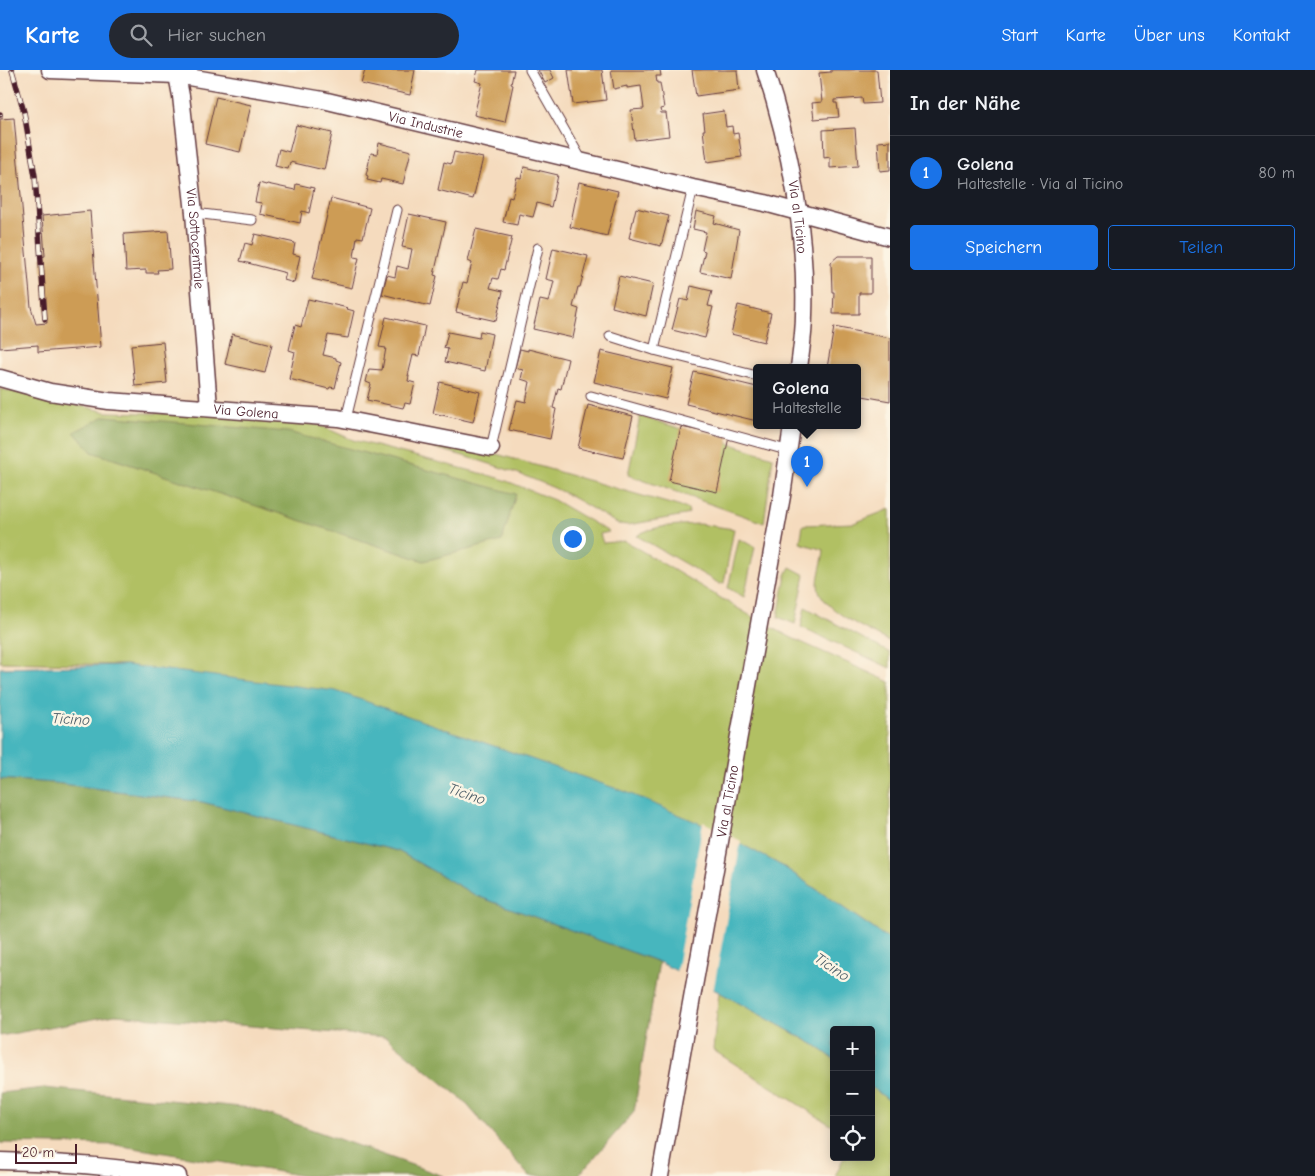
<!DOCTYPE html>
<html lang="de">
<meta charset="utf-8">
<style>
:root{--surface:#171b24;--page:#242831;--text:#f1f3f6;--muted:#9ea1a6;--line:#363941;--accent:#1a73e8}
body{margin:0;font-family:"Comic Neue",sans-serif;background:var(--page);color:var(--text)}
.controls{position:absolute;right:15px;bottom:15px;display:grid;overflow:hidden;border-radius:5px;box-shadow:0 2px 12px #0003}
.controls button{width:45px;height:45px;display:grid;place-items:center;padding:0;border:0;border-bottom:1px solid var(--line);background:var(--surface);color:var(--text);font:25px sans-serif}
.scale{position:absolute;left:15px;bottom:12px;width:62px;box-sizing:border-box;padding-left:5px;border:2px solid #4a1f2b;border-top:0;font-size:14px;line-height:18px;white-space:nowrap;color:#4a1f2b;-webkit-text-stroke:4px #fcf5e5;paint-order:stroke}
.you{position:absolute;left:572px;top:468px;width:18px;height:18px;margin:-12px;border:4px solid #fff;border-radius:50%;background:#1a73e8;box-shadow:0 0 0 8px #1a73e833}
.badge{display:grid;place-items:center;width:32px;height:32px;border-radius:50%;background:var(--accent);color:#fff;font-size:16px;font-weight:700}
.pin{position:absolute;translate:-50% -41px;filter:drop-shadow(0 1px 2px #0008)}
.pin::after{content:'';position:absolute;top:26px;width:18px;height:15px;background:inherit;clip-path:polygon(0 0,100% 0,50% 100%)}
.popup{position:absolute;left:753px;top:294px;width:108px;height:65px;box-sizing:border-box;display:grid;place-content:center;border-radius:5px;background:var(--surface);filter:drop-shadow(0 1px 4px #0005);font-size:16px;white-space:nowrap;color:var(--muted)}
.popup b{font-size:19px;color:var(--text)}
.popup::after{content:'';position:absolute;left:50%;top:100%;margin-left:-10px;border:10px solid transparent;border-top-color:var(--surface)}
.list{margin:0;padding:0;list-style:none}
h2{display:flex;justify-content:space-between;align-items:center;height:65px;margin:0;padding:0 20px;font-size:21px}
h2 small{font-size:16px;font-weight:400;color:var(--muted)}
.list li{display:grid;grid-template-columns:32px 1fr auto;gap:15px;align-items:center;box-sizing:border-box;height:75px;padding:0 20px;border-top:1px solid var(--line)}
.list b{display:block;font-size:19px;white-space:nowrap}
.list p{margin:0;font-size:16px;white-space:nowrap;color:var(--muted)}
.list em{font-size:16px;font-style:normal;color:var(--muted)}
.actions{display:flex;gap:10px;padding:15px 20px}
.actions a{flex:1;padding:11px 0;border:1px solid var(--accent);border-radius:5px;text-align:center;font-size:18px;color:var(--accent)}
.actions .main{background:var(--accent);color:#fff}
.icon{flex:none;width:28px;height:28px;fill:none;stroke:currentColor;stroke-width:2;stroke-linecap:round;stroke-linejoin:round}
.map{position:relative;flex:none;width:890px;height:1106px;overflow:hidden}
header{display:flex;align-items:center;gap:30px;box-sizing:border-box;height:70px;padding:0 25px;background:var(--accent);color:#fff}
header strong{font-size:24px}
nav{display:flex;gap:28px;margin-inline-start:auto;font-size:18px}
.search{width:350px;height:45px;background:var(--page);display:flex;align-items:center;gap:12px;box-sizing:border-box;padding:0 18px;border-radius:28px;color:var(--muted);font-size:19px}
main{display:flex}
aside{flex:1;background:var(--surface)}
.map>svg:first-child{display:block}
</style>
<header>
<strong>Karte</strong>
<div class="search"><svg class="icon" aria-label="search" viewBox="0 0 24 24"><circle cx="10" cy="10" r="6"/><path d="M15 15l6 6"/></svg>Hier suchen</div>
<nav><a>Start</a><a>Karte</a><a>Über uns</a><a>Kontakt</a></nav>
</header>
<main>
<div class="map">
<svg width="890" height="1106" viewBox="0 0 890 1106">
<rect width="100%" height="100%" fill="#fcf5e5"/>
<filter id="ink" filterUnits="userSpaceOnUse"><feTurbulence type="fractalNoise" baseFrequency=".02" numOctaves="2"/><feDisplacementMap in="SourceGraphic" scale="10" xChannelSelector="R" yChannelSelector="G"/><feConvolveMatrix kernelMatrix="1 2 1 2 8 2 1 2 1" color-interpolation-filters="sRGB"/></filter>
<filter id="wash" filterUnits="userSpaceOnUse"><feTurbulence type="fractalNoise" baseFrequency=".0096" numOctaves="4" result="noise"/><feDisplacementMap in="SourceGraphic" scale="20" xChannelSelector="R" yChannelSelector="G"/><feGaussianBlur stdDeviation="1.12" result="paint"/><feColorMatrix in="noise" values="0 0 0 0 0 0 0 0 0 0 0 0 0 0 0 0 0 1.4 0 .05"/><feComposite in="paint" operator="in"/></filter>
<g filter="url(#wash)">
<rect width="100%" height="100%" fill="#f5dbbe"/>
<g fill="#b1c063" stroke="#7e7047">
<path d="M0 319 48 328 107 342 265 346 319 355 353 370 499 408 554 430 609 462 600 464 603 473 625 471 756 549 792 568 890 612V870L784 797 715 760 126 595 0 592Z"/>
<path d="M640 346 773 387 764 453 628 405Z"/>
<path d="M356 359 493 383 688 439 689 443 685 445 628 455 618 454C597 442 576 428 554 418 491 390 423 375 356 359Z"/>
<path d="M890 439V572C871 561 818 539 818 515 818 504 823 491 824 480L800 473 803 455 854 453Z"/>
<path d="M699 454 734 459 724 513 720 514 637 466C650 455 683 455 699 454Z"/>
<path d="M739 469 755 477 744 527 728 518Z"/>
<path d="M790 497 805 505 795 554 778 547 786 505Z"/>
<path d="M805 537 890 583V598L801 557Z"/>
<path d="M719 922 815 975 834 989V1057L713 980Z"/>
<path d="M871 1017 890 1031V1106H835L844 1087H871Z"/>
</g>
<g fill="#8ca659" stroke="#6b6242">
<path d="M105 346 288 362 516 424 502 471 424 491 92 382 74 362Z"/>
<path d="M0 709 55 713 202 732 398 781 477 826 659 892 634 1042 578 1106H529L463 1030 386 967 115 945 0 966Z"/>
<path d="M44 1018 251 1038 443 1106H304L116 1075 0 1073V1023Z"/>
</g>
<path fill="#47b6be" stroke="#486a74" d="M126 595 336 621 626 722 715 760 784 797 890 870V1031L871 1017V960H834V989L815 975 719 922 659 892 477 826 398 781 202 732 55 713 0 709V598Z"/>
<path fill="#f5dbbe" d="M703 752 741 771 713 922 676 903Z"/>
<g id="blocks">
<g fill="#cd9c55">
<path d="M365 0H415L410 25 361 14Z"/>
<path d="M478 0H514L511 14 513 15 505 52 474 45 482 13 475 11Z"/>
<path d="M538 0H550L554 8 545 13Z"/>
<path d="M568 0H602L606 30 573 34Z"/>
<path d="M611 0H660L661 6H656L657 13H660L664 38 660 39 661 43H666L669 66 635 70 631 40 644 39 641 16 627 18V16L614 19Z"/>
<path d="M692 0H737L739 20 696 26Z"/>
<path d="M831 0H877L880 33 863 34 862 28 834 30V33H837L839 47 814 49 812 33 822 32 819 3 831 2Z"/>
<path d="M216 27 251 35 240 82 205 74Z"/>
<path d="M724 41 726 57 732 56 733 64 738 63 742 87 707 92 703 60H705L703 44Z"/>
<path d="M14 48 31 237 36 254 47 253 41 187 45 186 42 146 90 141 101 277 38 282V275L0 278V49Z"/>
<path d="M296 55 332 63 324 100 290 92 288 99 275 96 279 79 289 82Z"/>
<path d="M855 58 858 96 830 98V87L824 88 823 60Z"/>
<path d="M890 71V100L880 101 878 72Z"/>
<path d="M379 73 411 81 403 114 381 109 380 113 367 110 368 106 366 105 371 83 377 84Z"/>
<path d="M454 82 483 88 473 129 438 120 444 92 451 94Z"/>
<path d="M524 97 558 105 551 137 537 133 533 147 519 144 517 155 503 152 509 127 512 128 517 107 521 108Z"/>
<path d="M579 112 618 121 607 166 570 157Z"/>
<path d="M259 113 266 115 267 114 295 120 296 114 314 118 309 143 302 141 300 153 260 144 262 133 255 132Z"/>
<path d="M331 128 370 138 363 168 357 167 354 187 359 188 352 218 312 209Z"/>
<path d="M636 138 669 146 661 176 629 168Z"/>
<path d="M696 141 716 146 714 153 739 160 731 209 700 202 705 181 702 180 706 162 693 159Z"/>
<path d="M409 144 446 152 434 205 437 206 430 236 382 224 387 205 395 207 397 196 408 199 412 179 402 177Z"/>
<path d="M476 159 512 167 504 200 501 199 498 209 493 208 490 218 503 221 496 251 456 242 463 212 467 213 472 193 468 191Z"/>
<path d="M168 161 171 199 157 200 158 203H146V200L126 201 124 164Z"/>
<path d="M255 164 295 173 293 184 300 186 294 213 284 210 286 203 240 191 245 173 252 175Z"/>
<path d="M553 178 588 186 580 217H578L573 237 579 239 573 268 533 259 540 230 549 232 554 211 546 209Z"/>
<path d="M838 186H871V223H859V244H833L834 222H832L831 192Z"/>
<path d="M619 206 653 214 646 246 612 237Z"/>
<path d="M691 216 712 221 708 236 713 237 705 268 672 260 680 229 688 231Z"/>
<path d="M308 229 348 238 347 239 354 241 348 268 328 265 323 285 336 288V290L341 292 335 318 330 317 329 319 289 309 295 282 289 280 295 255 301 257Z"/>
<path d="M738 235 771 243 764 272 731 264Z"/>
<path d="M386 247 425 256 419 286 413 285 408 306H409L408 311 415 313 410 334 405 333 403 338 367 330 371 314 366 312 369 299 382 300 386 278 379 277Z"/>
<path d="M834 257 890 268V331L857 325V298H827Z"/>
<path d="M480 261 492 264 485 301 445 292 448 279 444 278 448 262 479 268Z"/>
<path d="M232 264 272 274 265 303 225 294Z"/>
<path d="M163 272 167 313 135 316 131 275Z"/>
<path d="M520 279 528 281V279L568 289 561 319 558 318 553 338 556 339 550 369 509 360 517 330 526 332 530 312 521 309 523 300 515 298Z"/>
<path d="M601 281 673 298 666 329 594 312Z"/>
<path d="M694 302 757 317V351L686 334Z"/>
<path d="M440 312 480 322 473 352 433 343Z"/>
<path d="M588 335 633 346 623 388 578 378Z"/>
<path d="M681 357 729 367 717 422 669 411Z"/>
</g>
</g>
</g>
<g filter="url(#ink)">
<use href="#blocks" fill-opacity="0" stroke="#643b41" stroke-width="1"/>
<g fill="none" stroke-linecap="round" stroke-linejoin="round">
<g stroke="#643b41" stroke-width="11">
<g id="lane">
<path d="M530 0 582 91"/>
<path d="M693 118 654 280 757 306"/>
<path d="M194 143 252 150"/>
<path d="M610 266 654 280"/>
<path d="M591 326 790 381"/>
<path d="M346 349 397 140"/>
<path d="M491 378 538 178"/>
</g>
</g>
<g stroke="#643b41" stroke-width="19">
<g id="street">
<path id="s1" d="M50 0 177 5 323 30 693 118 765 133 890 167"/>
<path id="s2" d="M176 0 181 26 194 143 209 337"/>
<path id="s3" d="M765 0C790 75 807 166 804 245 804 263 801 281 799 298"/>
<path id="s4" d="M0 308 50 322 109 331 338 348 491 378"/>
<path d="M0 1091C60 1092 119 1097 178 1106"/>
<path id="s5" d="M660 1106 782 426 792 356"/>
</g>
</g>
<use href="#lane" stroke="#fff" stroke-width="9"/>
<use href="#street" stroke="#fff" stroke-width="16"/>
<g stroke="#4a1f2b" stroke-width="5.5">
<g id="rail">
<path d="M12 0 24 42 35 106 45 249"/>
<path d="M0 44V45"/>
</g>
</g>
<use href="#rail" stroke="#fcf5e5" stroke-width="4" stroke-dasharray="11" stroke-linecap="butt"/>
</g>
</g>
<g text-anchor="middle" stroke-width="5" stroke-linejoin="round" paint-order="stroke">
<g font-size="14" fill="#4a1f2b" stroke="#fcf5e5">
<text dy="5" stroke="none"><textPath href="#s1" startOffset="381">Via Industrie</textPath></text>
<text dy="5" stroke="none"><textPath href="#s3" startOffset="151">Via al Ticino</textPath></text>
<text dy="5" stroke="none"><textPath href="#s2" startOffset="170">Via Sottocentrale</textPath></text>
<text dy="5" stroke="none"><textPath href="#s4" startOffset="249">Via Golena</textPath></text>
<text dy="5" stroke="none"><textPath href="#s5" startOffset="381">Via al Ticino</textPath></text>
</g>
<g font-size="15" font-style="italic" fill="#495b66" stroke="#fcf5e5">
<text transform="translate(71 649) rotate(3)" y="5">Ticino</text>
<text transform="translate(467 724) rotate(19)" y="5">Ticino</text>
<text transform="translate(832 897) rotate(34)" y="5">Ticino</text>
</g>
</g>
</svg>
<div class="controls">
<button>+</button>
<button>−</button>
<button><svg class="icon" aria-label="locate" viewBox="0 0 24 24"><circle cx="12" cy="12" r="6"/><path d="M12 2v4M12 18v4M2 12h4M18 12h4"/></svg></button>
</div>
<div class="scale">20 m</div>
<div class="you"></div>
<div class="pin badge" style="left:807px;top:417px">1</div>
<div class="popup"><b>Golena</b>Haltestelle</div>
</div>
<aside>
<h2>In der Nähe<small></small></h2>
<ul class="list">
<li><span class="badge">1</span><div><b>Golena</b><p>Haltestelle · Via al Ticino</p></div><em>80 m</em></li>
</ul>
<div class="actions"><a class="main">Speichern</a><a>Teilen</a></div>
</aside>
</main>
